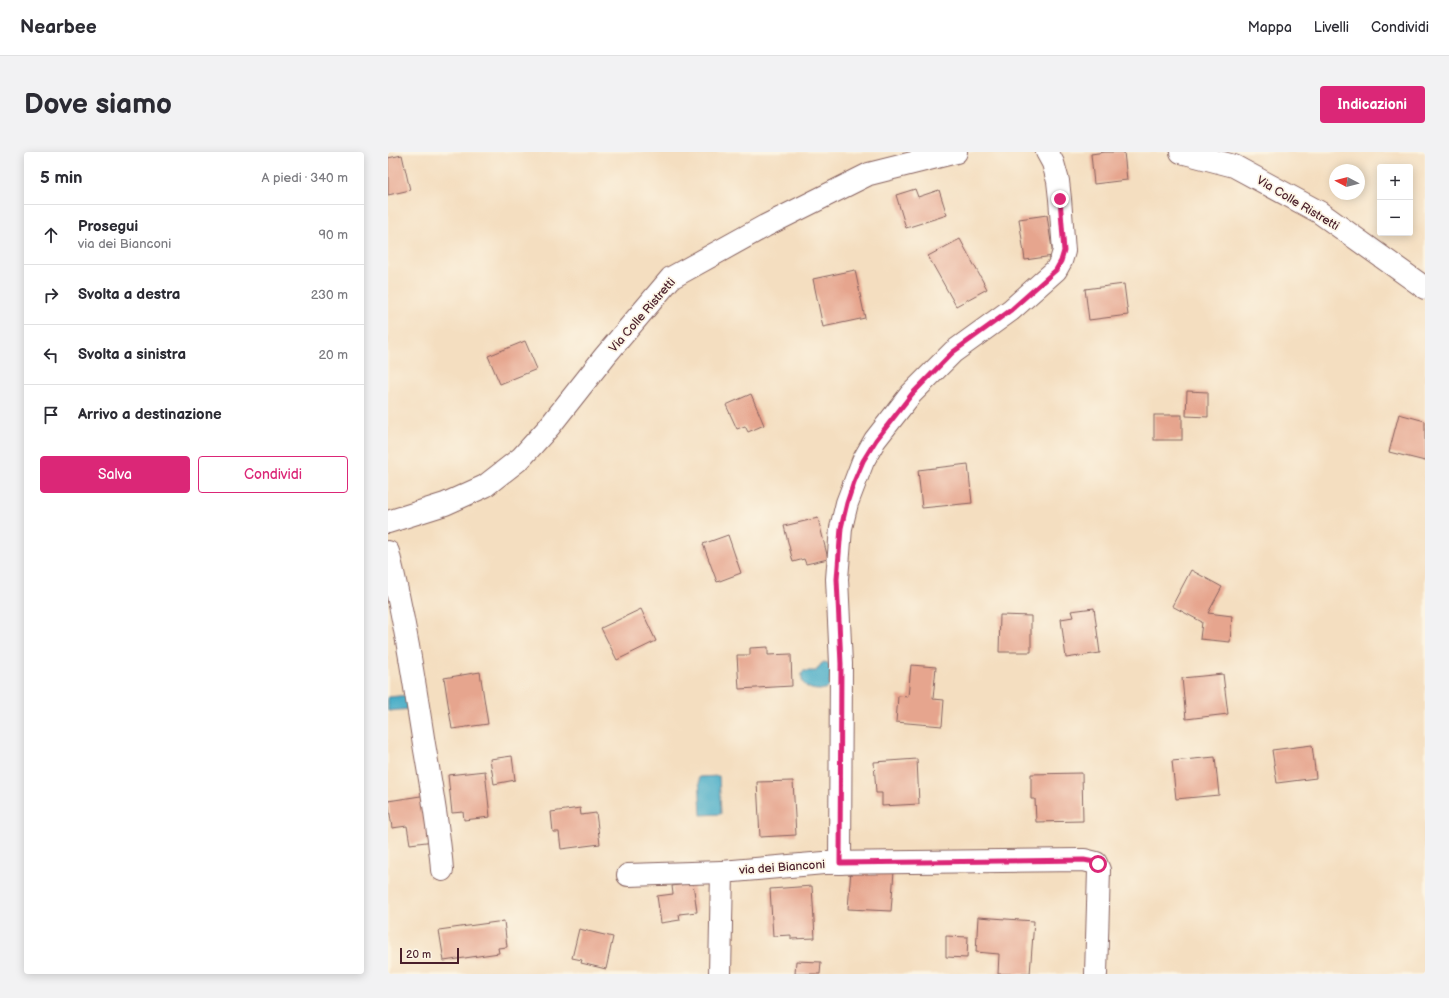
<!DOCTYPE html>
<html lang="it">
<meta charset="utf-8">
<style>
:root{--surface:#fff;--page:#f2f2f3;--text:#2b2b33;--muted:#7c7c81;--line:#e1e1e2;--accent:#db2777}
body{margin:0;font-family:"Balsamiq Sans",sans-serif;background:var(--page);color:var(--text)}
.controls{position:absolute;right:12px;top:12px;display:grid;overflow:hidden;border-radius:4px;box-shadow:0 2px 10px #0003}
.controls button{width:36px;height:36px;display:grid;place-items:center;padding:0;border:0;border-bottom:1px solid var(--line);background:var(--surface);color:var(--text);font:20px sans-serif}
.compass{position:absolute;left:941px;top:12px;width:36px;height:36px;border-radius:50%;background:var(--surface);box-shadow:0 2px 10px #0003;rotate:277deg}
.scale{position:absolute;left:12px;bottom:10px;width:59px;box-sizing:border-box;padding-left:4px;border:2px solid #4a1f2b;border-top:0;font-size:11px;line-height:14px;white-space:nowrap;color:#4a1f2b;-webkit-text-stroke:3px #fcf5e5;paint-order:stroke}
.stop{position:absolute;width:12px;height:12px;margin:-9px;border:3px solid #db2777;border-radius:50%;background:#fff}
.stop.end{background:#db2777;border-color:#fff;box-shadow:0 1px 4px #0008}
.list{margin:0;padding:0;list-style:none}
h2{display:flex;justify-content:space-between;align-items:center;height:52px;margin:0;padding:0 16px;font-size:17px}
h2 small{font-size:13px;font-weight:400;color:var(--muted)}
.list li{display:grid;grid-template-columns:26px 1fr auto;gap:12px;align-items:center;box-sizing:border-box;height:60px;padding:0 16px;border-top:1px solid var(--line)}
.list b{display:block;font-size:15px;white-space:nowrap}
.list p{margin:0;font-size:13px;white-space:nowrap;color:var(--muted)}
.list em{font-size:13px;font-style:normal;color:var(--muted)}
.actions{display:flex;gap:8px;padding:12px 16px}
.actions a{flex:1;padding:9px 0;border:1px solid var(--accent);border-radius:4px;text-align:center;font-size:14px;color:var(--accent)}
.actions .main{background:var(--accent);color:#fff}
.icon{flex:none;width:22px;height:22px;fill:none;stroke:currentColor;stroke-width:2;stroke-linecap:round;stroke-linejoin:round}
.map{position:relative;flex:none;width:1037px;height:822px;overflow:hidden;border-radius:4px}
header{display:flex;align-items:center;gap:24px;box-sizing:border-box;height:56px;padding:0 20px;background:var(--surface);border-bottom:1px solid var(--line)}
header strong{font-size:19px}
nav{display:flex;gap:22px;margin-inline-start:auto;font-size:14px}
.intro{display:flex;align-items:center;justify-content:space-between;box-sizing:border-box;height:96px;padding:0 24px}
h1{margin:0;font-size:28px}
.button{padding:10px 18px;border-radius:4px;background:var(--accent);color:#fff;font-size:14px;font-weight:700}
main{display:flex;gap:24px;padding:0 24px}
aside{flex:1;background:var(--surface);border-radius:4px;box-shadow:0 2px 10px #0003}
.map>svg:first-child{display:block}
</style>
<header>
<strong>Nearbee</strong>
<nav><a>Mappa</a><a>Livelli</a><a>Condividi</a></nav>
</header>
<div class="intro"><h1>Dove siamo</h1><a class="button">Indicazioni</a></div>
<main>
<aside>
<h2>5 min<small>A piedi · 340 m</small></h2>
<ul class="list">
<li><svg class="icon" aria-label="ahead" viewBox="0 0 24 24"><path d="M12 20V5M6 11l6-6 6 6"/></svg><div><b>Prosegui</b><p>via dei Bianconi</p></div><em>90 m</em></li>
<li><svg class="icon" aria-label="right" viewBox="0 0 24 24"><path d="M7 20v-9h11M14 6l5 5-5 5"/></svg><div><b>Svolta a destra</b></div><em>230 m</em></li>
<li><svg class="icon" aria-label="left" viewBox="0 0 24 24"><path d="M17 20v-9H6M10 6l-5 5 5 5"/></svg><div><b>Svolta a sinistra</b></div><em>20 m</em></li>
<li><svg class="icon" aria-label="arrive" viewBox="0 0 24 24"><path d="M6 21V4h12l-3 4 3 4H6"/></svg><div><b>Arrivo a destinazione</b></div></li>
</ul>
<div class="actions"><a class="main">Salva</a><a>Condividi</a></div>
</aside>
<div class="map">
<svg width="1037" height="822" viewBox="0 0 1037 822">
<rect width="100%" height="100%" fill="#fcf5e5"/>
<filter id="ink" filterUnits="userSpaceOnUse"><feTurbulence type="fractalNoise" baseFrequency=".025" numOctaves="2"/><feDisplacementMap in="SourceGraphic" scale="8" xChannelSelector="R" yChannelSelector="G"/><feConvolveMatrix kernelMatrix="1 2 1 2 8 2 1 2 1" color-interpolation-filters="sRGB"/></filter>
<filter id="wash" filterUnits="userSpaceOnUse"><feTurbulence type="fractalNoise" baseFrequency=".012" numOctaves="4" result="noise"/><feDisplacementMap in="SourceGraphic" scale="16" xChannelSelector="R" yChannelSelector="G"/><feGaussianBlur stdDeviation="0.9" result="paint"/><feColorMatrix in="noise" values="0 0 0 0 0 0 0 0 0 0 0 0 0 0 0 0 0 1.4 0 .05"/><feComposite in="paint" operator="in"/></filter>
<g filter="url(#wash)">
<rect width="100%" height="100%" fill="#f4dec0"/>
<g fill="#49adc8" stroke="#4a667a">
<path d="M436 510 440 511 443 518 441 535C438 537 436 537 432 538 420 538 412 533 414 520L416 519H428L433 512Z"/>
<path d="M21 543 23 557 0 559V545Z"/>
<path d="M331 624 333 662 313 663 311 625Z"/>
</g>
<g id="blocks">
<g fill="#e6a58e">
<path d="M717 0H736L739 28 706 32 703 2Z"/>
<path d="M14 3 22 38 0 43V6Z"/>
<path d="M527 37 530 45 551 38 559 63 518 76 508 43Z"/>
<path d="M659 63 665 104 637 108 631 67Z"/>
<path d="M572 87 599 137 568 154 540 104Z"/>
<path d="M467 118 477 166 435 175 425 127Z"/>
<path d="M736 132 740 163 701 168 697 137Z"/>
<path d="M137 189 149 217 112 232 100 204Z"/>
<path d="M799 239 820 240V265L798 264Z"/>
<path d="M363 242 376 273 360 280 357 274 349 277 338 253Z"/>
<path d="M1011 262 1037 269V309L1001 300Z"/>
<rect x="766" y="263" width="28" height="25"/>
<path d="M580 312 584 351 534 356 530 318Z"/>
<path d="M430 366 440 407 418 412 416 407 405 410 396 374Z"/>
<path d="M340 383 353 421 329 430 315 392Z"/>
<path d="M803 418 834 435 820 461 844 464 842 490 812 487 814 470 784 454Z"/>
<path d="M706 456 712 501 678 506 673 467 685 465 683 459Z"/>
<path d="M253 457 268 489 229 508 213 476Z"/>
<path d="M612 463 643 464V500H611Z"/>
<path d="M380 495V503L403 502 404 534 351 537 349 503H362V496Z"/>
<path d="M523 513 548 515 545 547 556 548 554 574 508 570 510 544 520 545Z"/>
<path d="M92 520 100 572 64 577 56 526Z"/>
<path d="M835 522 840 562 798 567 794 526Z"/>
<path d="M924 593 928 626 889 631 884 598Z"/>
<path d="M124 604 127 628 106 632 102 607Z"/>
<path d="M827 605 831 643 788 647 784 609Z"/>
<path d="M529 607 531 652 494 654V641H488L486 610Z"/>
<path d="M97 619 102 665 76 668 75 660 64 661 60 623Z"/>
<path d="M694 621 695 669 648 670 647 647H643V622Z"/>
<path d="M405 629 408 683 372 685 369 630Z"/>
<path d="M39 643 46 689 22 692 19 674 4 676 0 649Z"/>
<path d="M192 656 193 663 208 661 212 692 173 697 171 680H165L163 660Z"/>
<path d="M463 717 506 719 503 759 460 757Z"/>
<path d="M305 731 309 760 291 762 292 768 273 771 269 744 285 742 284 734Z"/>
<path d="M424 734 427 786 403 787V783L385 784 382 737Z"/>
<path d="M590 765 646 769 642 822H610L611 802 588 800Z"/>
<path d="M116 769 119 795 110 796 111 801 56 809 51 778Z"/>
<path d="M191 777 225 785 218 817 193 811 194 808 184 806Z"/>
<path d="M558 784 580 785 579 806 558 805Z"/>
<path d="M408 809 433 810 432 822H407Z"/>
</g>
</g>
</g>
<g filter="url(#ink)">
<use href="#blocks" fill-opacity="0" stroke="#86625f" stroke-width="1"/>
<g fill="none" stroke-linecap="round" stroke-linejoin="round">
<g stroke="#86625f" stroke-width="24">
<g id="minor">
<path d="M793 0 846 14 931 60 1037 136"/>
<path d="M0 370 57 352 97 334 133 306 161 275 217 204 283 126 377 74 481 22 568 0"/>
<path d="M0 400C16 463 26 528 36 592 43 634 51 676 54 718"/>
<path d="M452 711 453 512 449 427 453 376 459 351 475 309 487 288 523 242 565 200 623 158 668 118 673 109 676 99 672 47 670 29 665 11 659 0"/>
<path d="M240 723 334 720"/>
<path d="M332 822 334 720 436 711 696 708 708 711 711 718 708 822"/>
</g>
</g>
<use href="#minor" stroke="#fff" stroke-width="22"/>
</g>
</g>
<g fill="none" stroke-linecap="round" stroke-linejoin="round" filter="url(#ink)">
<path stroke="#db2777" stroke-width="5" d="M672 47 676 99 673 109 668 118 623 158 565 200 524 242 488 288 475 309 466 330 459 351 453 376 449 427 453 512 452 711 696 708 706 710 710 712"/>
</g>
<g text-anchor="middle" stroke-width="3.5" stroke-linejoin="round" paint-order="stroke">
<g font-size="12" fill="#4a1f2b" stroke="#fcf5e5">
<text transform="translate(910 51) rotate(31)" y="4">Via Colle Ristretti</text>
<text transform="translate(254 163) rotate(-49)" y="4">Via Colle Ristretti</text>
<text transform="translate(394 715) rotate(-4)" y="4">via dei Bianconi</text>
</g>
</g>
</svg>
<div class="controls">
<button>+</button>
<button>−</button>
</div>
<svg class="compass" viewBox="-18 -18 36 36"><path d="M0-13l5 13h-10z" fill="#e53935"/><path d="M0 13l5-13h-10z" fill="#7c7c81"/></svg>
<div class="scale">20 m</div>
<div class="stop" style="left:710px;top:712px"></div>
<div class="stop end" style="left:672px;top:47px"></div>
</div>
</main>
